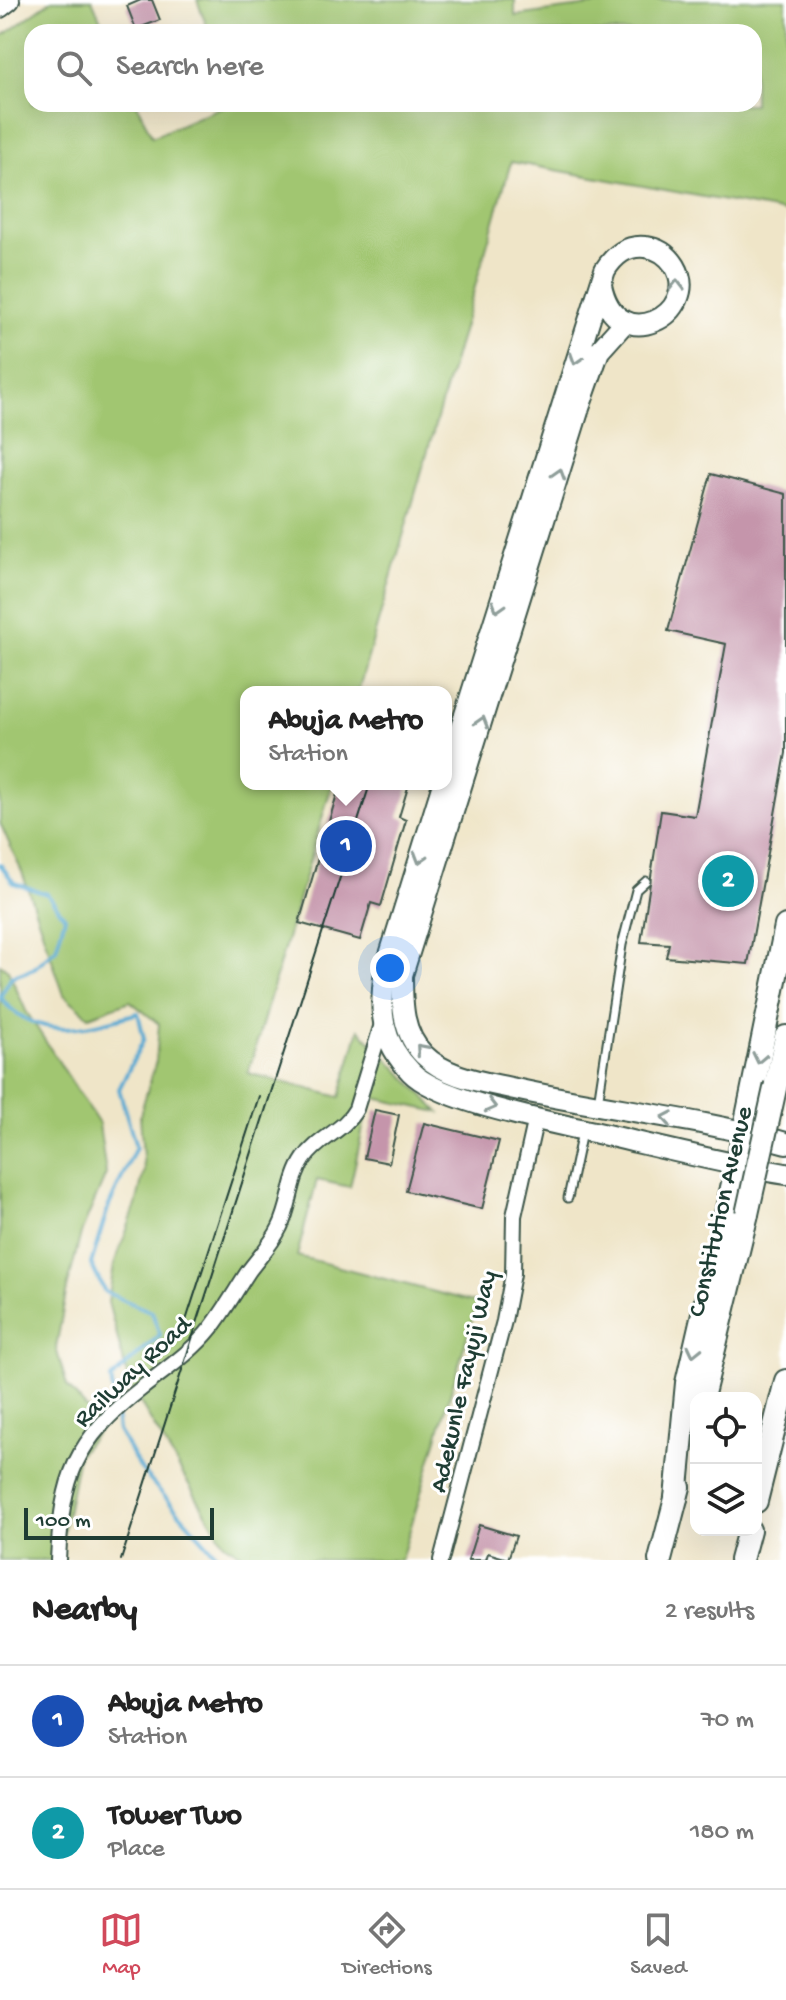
<!DOCTYPE html>
<style>
:root{--surface:#fff;--page:#f2f2f2;--text:#222;--muted:#767676;--line:#e0e0e0;--accent:#d1495b}
body{margin:0;font-family:"Gochi Hand",sans-serif;background:var(--page);color:var(--text)}
.controls{position:absolute;right:24px;bottom:24px;display:grid;overflow:hidden;border-radius:16px;box-shadow:0 8px 32px #0002}
.controls button{width:72px;height:72px;display:grid;place-items:center;padding:0;border:0;border-bottom:2px solid var(--line);background:var(--surface);color:var(--text);font:40px sans-serif}
.scale{position:absolute;left:24px;bottom:20px;width:190px;box-sizing:border-box;padding-left:8px;border:4px solid #1f3d34;border-top:0;font-size:22px;line-height:28px;white-space:nowrap;color:#1f3d34;-webkit-text-stroke:6px #fff;paint-order:stroke}
.you{position:absolute;left:390px;top:968px;width:28px;height:28px;margin:-20px;border:6px solid #fff;border-radius:50%;background:#1a73e8;box-shadow:0 0 0 12px #1a73e833}
.badge{display:grid;place-items:center;width:52px;height:52px;border-radius:50%;background:var(--accent);color:#fff;font-size:26px;font-weight:700}
.pin{position:absolute;translate:-50% -50%;border:4px solid #fff;box-shadow:0 2px 8px #0006}
.popup{position:absolute;left:240px;top:686px;width:212px;height:104px;box-sizing:border-box;display:grid;place-content:center;border-radius:16px;background:var(--surface);filter:drop-shadow(0 2px 6px #0005);font-size:26px;white-space:nowrap;color:var(--muted)}
.popup b{font-size:30px;color:var(--text)}
.popup::after{content:'';position:absolute;left:50%;top:100%;margin-left:-16px;border:16px solid transparent;border-top-color:var(--surface)}
.list{margin:0;padding:0;list-style:none}
h2{display:flex;justify-content:space-between;align-items:center;height:104px;margin:0;padding:0 32px;font-size:34px}
h2 small{font-size:26px;font-weight:400;color:var(--muted)}
.list li{display:grid;grid-template-columns:52px 1fr auto;gap:24px;align-items:center;box-sizing:border-box;height:112px;padding:0 32px;border-top:2px solid var(--line)}
.list b{display:block;font-size:30px;white-space:nowrap}
.list p{margin:0;font-size:26px;white-space:nowrap;color:var(--muted)}
.list em{font-size:26px;font-style:normal;color:var(--muted)}
.icon{flex:none;width:44px;height:44px;fill:none;stroke:currentColor;stroke-width:2;stroke-linecap:round;stroke-linejoin:round}
.map{position:relative;flex:none;width:786px;height:1560px;overflow:hidden}
.search{position:absolute;background:var(--surface);box-shadow:0 8px 32px #0002;left:24px;right:24px;top:24px;height:88px;display:flex;align-items:center;gap:20px;box-sizing:border-box;padding:0 28px;border-radius:24px;color:var(--muted);font-size:30px}
.sheet{height:328px;background:var(--surface)}
nav{display:flex;justify-content:space-around;align-items:center;box-sizing:border-box;height:112px;border-top:2px solid var(--line);background:var(--surface);font-size:22px;color:var(--muted)}
nav a{display:grid;justify-items:center;gap:4px}
nav .on{color:var(--accent)}
.map>svg:first-child{display:block}
</style>
<div class="map">
<svg width="786" height="1560" viewBox="0 0 786 1560">
<rect width="100%" height="100%" fill="#fff"/>
<filter id="ink" filterUnits="userSpaceOnUse"><feTurbulence type="fractalNoise" baseFrequency=".0125" numOctaves="2"/><feDisplacementMap in="SourceGraphic" scale="16" xChannelSelector="R" yChannelSelector="G"/><feConvolveMatrix kernelMatrix="1 2 1 2 8 2 1 2 1" color-interpolation-filters="sRGB"/></filter>
<filter id="wash" filterUnits="userSpaceOnUse"><feTurbulence type="fractalNoise" baseFrequency=".006" numOctaves="4" result="noise"/><feDisplacementMap in="SourceGraphic" scale="32" xChannelSelector="R" yChannelSelector="G"/><feGaussianBlur stdDeviation="1.8" result="paint"/><feColorMatrix in="noise" values="0 0 0 0 0 0 0 0 0 0 0 0 0 0 0 0 0 1.4 0 .05"/><feComposite in="paint" operator="in"/></filter>
<g filter="url(#wash)">
<rect width="100%" height="100%" fill="#efe5c8"/>
<g fill="#a1c671" stroke="#608252" stroke-width="2">
<path d="M52 0H92L106 32H32V104H137L152 137 228 104H754V32H209L197 0H515V16L633 0H786V212L511 162 358 692H246V784H332L248 1073 340 1097 359 1029 439 1112 370 1097 350 1187 317 1180 297 1256 477 1303 401 1560H251L224 1543 130 1386 108 1302 114 1265 136 1205 144 1171 140 1115 156 1061 159 1024 130 1001 89 1016 64 995 22 872 0 823V38Z"/>
<path d="M0 964 8 970 26 1011 99 1124 106 1174 81 1233 66 1293 56 1348 67 1386 102 1426 78 1455 58 1560H0Z"/>
</g>
<g fill="none" stroke-linecap="round" stroke-linejoin="round">
<g stroke="#57a9d2" stroke-width="4">
<path d="M0 864 14 883 47 894 65 917 56 949 33 969 11 977 0 997C37 1044 89 1027 138 1013L144 1039 119 1089 136 1147 108 1208 91 1264 105 1292 152 1312 160 1335 111 1379 115 1406"/>
<path d="M116 1415 118 1431 142 1471 221 1560"/>
</g>
</g>
<g id="blocks">
<g fill="#c595ab">
<path d="M141 0H152L160 20 136 29 127 6Z"/>
<path d="M711 474 786 494V753L748 964 666 957 669 944 641 942 661 811 695 816 726 644 668 631Z"/>
<path d="M340 784H409L399 817 406 820 381 906 371 903 360 940 299 923Z"/>
<path d="M375 1110 399 1115 389 1163 364 1158Z"/>
<path d="M424 1123 499 1141 482 1209 406 1191Z"/>
<path d="M479 1525 516 1536 508 1559 488 1553 486 1560H468Z"/>
</g>
</g>
</g>
<g filter="url(#ink)">
<use href="#blocks" fill-opacity="0" stroke="#3e564a" stroke-width="2"/>
<g fill="none" stroke-linecap="round" stroke-linejoin="round">
<g stroke="#3e564a" stroke-width="11">
<g id="lane">
<path d="M598 1103 622 945 636 890 646 881"/>
<path d="M568 1198 582 1132"/>
</g>
</g>
<g stroke="#3e564a" stroke-width="18">
<g id="street">
<path d="M58 1560C62 1476 74 1441 142 1388 166 1369 192 1352 211 1328 225 1310 236 1290 248 1272 259 1257 272 1244 280 1227 291 1206 290 1179 304 1159 318 1138 344 1131 356 1109L382 1024"/>
<path d="M441 1560 504 1321 513 1274 514 1216 536 1118"/>
</g>
</g>
<g stroke="#3e564a" stroke-width="24">
<g id="secondary">
<path d="M0 7 9 0"/>
<path d="M625 322 599 351 579 408 402 975C402 1004 402 1033 424 1055 447 1078 485 1082 515 1089 605 1109 698 1118 786 1143"/>
<path d="M446 775 605 270C614 256 626 245 645 247 658 248 668 255 675 266 703 313 616 360 601 285"/>
<path d="M443 784 385 971C379 1012 381 1041 411 1072 439 1101 547 1121 589 1131 655 1146 720 1163 786 1174"/>
</g>
</g>
<g stroke="#3e564a" stroke-width="26">
<g id="primary">
<path d="M776 1084 786 1037"/>
<path d="M702 1398 747 1214"/>
<path d="M676 1498 687 1383 737 1166 786 926"/>
<path d="M756 1501 786 1381"/>
<path d="M660 1560 679 1487"/>
<path d="M741 1560 749 1530"/>
</g>
</g>
<use href="#lane" stroke="#fff" stroke-width="7"/>
<use href="#street" stroke="#fff" stroke-width="14"/>
<use href="#secondary" stroke="#fff" stroke-width="20"/>
<use href="#primary" stroke="#fff" stroke-width="22"/>
<g stroke="#1f3d34" stroke-width="2">
<path d="M181 1336 259 1096"/>
<path d="M121 1560 370 784"/>
</g>
<g stroke="#3e564a" stroke-width="26" stroke-linecap="butt">
<path id="primary-bridge" d="M747 1214 776 1084"/>
</g>
<use href="#primary-bridge" stroke="#fff" stroke-width="22"/>
</g>
<defs><path id="oneway-chevron" d="M-2-3.5L2.5 0L-2 3.5" fill="none" stroke-width="1.6" stroke-linecap="round" stroke-linejoin="round" transform="scale(2)"/></defs>
<g stroke="#8f9e9a">
<use href="#oneway-chevron" transform="translate(677 285) rotate(-90)"/>
<use href="#oneway-chevron" transform="translate(576 359) rotate(108)"/>
<use href="#oneway-chevron" transform="translate(559 474) rotate(-73)"/>
<use href="#oneway-chevron" transform="translate(498 607) rotate(107)"/>
<use href="#oneway-chevron" transform="translate(482 722) rotate(-73)"/>
<use href="#oneway-chevron" transform="translate(420 858) rotate(107)"/>
<use href="#oneway-chevron" transform="translate(421 1049) rotate(-131)"/>
<use href="#oneway-chevron" transform="translate(759 1058) rotate(102)"/>
<use href="#oneway-chevron" transform="translate(491 1106) rotate(15)"/>
<use href="#oneway-chevron" transform="translate(667 1118) rotate(-170)"/>
<use href="#oneway-chevron" transform="translate(694 1351) rotate(103)"/>
</g>
</g>
<g text-anchor="middle" stroke-width="6" stroke-linejoin="round" paint-order="stroke">
<g font-size="26" fill="#1f3d34" stroke="#fff">
<text transform="translate(718 1211) rotate(-77)" y="9">Constitution Avenue</text>
<text transform="translate(131 1370) rotate(-43)" y="9">Railway Road</text>
<text transform="translate(461 1381) rotate(-77)" y="9">Adekunle Fayuji Way</text>
</g>
</g>
</svg>
<div class="controls">
<button><svg class="icon" aria-label="locate" viewBox="0 0 24 24"><circle cx="12" cy="12" r="6"/><path d="M12 2v4M12 18v4M2 12h4M18 12h4"/></svg></button>
<button><svg class="icon" aria-label="layers" viewBox="0 0 24 24"><path d="M12 4l9 5-9 5-9-5zM3 14l9 5 9-5"/></svg></button>
</div>
<div class="scale">100 m</div>
<div class="you"></div>
<div class="pin badge" style="left:346px;top:846px;background:#1a4fb4">1</div>
<div class="popup"><b>Abuja Metro</b>Station</div>
<div class="pin badge" style="left:728px;top:881px;background:#0f9aa8">2</div>
<div class="search"><svg class="icon" aria-label="search" viewBox="0 0 24 24"><circle cx="10" cy="10" r="6"/><path d="M15 15l6 6"/></svg>Search here</div>
</div>
<section class="sheet">
<h2>Nearby<small>2 results</small></h2>
<ul class="list">
<li><span class="badge" style="background:#1a4fb4">1</span><div><b>Abuja Metro</b><p>Station</p></div><em>70 m</em></li>
<li><span class="badge" style="background:#0f9aa8">2</span><div><b>Tower Two</b><p>Place</p></div><em>180 m</em></li>
</ul>
</section>
<nav>
<a class="on"><svg class="icon" aria-label="map" viewBox="0 0 24 24"><path d="M3 6l6-2 6 2 6-2v14l-6 2-6-2-6 2zM9 4v14M15 6v14"/></svg>Map</a>
<a><svg class="icon" aria-label="directions" viewBox="0 0 24 24"><path d="M12 3l9 9-9 9-9-9zM9 14v-3h6M13 9l2 2-2 2"/></svg>Directions</a>
<a><svg class="icon" aria-label="saved" viewBox="0 0 24 24"><path d="M7 4h10v16l-5-4-5 4z"/></svg>Saved</a>
</nav>
